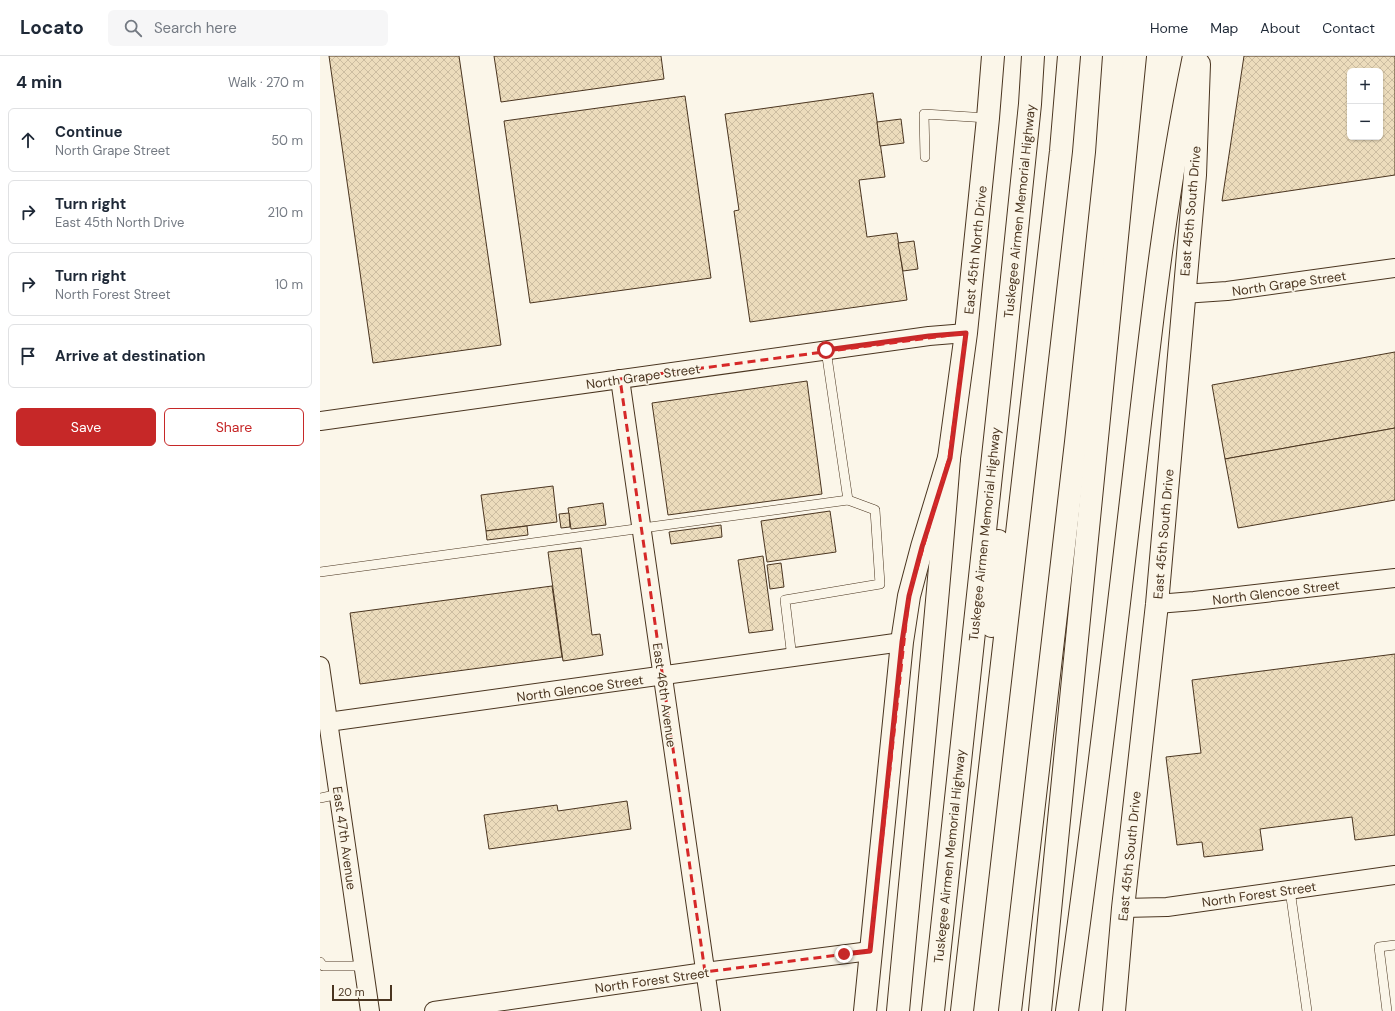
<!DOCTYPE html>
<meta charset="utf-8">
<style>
:root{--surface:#fff;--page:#f6f6f7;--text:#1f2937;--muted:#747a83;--line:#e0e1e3;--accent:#c62828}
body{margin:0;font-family:"DM Sans",sans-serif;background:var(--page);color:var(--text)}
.controls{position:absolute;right:12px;top:12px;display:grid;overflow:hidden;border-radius:6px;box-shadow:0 1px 3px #0004}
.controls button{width:36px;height:36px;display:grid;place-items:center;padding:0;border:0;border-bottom:1px solid var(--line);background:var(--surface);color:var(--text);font:20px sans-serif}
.scale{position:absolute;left:12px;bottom:10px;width:60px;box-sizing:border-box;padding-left:4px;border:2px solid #4a3520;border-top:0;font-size:11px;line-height:14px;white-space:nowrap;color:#4a3520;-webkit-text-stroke:3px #fbf6e9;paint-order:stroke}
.stop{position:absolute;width:12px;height:12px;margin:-9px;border:3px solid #c62828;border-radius:50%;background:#fff}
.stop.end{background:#c62828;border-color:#fff;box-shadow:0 1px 4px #0008}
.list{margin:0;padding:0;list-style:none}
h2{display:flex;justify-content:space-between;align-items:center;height:52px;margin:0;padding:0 16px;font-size:17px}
h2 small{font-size:13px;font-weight:400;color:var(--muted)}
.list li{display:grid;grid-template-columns:26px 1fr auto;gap:12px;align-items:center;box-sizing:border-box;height:64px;margin:0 8px 8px;padding:0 8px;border:1px solid var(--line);border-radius:6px}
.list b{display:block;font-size:15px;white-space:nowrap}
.list p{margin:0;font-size:13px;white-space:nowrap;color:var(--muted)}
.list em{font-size:13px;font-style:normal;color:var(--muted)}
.actions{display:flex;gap:8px;padding:12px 16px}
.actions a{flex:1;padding:9px 0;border:1px solid var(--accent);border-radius:6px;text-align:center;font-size:14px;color:var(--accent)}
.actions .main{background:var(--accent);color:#fff}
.icon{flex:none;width:22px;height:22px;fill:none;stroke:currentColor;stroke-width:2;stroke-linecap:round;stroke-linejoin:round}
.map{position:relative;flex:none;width:1075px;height:955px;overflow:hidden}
header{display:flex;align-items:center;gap:24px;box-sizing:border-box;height:56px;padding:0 20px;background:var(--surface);border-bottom:1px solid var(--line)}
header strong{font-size:19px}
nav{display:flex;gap:22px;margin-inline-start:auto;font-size:14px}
.search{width:280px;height:36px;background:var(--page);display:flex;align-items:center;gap:10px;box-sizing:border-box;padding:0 14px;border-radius:6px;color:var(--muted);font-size:15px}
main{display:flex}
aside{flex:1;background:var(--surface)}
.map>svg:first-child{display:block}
</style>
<header>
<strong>Locato</strong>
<div class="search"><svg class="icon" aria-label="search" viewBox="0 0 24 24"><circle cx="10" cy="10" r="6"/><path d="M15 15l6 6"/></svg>Search here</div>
<nav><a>Home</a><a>Map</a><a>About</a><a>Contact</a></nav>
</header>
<main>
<aside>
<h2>4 min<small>Walk · 270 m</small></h2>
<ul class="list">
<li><svg class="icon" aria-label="ahead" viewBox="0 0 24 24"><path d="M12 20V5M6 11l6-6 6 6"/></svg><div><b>Continue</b><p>North Grape Street</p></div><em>50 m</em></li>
<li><svg class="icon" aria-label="right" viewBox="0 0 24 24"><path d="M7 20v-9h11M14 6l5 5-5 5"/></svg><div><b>Turn right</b><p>East 45th North Drive</p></div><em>210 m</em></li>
<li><svg class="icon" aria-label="right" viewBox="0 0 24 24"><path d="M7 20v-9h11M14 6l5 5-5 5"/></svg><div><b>Turn right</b><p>North Forest Street</p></div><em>10 m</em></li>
<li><svg class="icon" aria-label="arrive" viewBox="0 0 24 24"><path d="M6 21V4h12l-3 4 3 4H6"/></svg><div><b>Arrive at destination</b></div></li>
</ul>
<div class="actions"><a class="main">Save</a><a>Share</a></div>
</aside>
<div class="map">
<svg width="1075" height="955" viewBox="0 0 1075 955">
<defs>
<pattern id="building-cross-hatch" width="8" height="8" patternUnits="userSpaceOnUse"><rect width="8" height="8" fill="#ecdcbc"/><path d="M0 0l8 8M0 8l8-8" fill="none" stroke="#ccbda1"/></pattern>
</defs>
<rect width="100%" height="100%" fill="#fbf6e9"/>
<g fill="url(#building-cross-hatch)" stroke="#4a3520" fill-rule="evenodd">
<path d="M9 0H139L181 289 53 307Z"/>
<path d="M174 0H341L344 23 181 46Z"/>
<path d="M924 0H1075V119L902 145ZM1030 15H1060V81H1030Z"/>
<path d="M553 37 565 121 539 124 547 181 577 177 587 244 430 266 414 155 419 154 405 58Z"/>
<path d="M365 40 391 222 210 247 184 65Z"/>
<path d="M581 63 584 87 560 90 557 66Z"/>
<path d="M594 185 598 213 583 215 578 187Z"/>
<path d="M1075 296V372L905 403 892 329Z"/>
<path d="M487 325 502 438 348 459 332 347Z"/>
<path d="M1075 372V444L918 472 905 403Z"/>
<path d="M233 430 237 466 166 475 161 439Z"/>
<path d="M283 447 286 469 251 473 248 452Z"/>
<path d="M510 455 516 496 447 506 441 465Z"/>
<path d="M249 457 250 471 241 472 239 458Z"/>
<path d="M401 469 402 481 351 488 349 476Z"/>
<path d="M207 470 208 479 167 484 166 475Z"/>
<path d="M261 492 272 579 280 578 283 599 243 605 228 496Z"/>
<path d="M443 500 453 574 429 577 418 504Z"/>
<path d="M461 507 464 531 450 533 447 509Z"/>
<path d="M232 530 242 601 40 628 30 557Z"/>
<path d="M1075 598V779L1035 784 1032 761 940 773 943 794 884 801 882 786 857 789 846 701 881 697 872 624Z"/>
<path d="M307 745 311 773 169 793 164 759 237 749 238 755Z"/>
</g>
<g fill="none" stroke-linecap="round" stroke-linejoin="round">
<g stroke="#4a3520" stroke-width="10">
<g id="service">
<path d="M605 101 604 58 668 62"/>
<path d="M0 516 528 444"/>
<path d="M472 602 465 544 560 528 555 454 528 444 506 294"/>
<path d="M0 742 19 738"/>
<path d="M970 834 987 955"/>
<path d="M0 906 3 910H44"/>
<path d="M1067 955 1059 891 1075 889"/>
</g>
</g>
<g stroke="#4a3520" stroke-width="20">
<g id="minor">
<path d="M863 238 907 235 1075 212"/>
<path d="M300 323 391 955"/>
<path d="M0 365 609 280 646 277"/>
<path d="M837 548 874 545 1075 522"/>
<path d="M0 610 50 955"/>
<path d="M8 666 582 586"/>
<path d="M803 852 847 851 1075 819"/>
<path d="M114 955 385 916 550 895"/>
</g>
</g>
<g stroke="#4a3520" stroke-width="24">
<g id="secondary">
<path d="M545 955 582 586 589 540 602 491 629 402 646 277 668 62 673 0"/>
<path d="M794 955 803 852 837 548 875 119 879 8"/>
</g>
</g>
<g stroke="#4a3520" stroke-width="24">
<g id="motorway">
<path d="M672 570 678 485"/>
<path d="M578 955C595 771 615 587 629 402"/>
<path d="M613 955 684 299 710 48 713 0"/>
<path d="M642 955 741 95 749 0"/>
<path d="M690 955 756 386 787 97 794 0"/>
<path d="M720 955 815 0"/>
<path d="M747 955C771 782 792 609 812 436 829 290 844 144 874 0"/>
</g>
</g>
<use href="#service" stroke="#fbf6e9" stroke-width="9"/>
<use href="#minor" stroke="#fbf6e9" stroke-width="18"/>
<use href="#secondary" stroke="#fbf6e9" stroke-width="22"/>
<use href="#motorway" stroke="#fbf6e9" stroke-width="22"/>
</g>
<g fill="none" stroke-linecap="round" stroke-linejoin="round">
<path stroke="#c62828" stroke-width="5" d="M506 294 609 280 646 277 630 402 602 491 589 540 582 586 550 895 524 898"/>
</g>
<path fill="none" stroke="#d62828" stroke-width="3" stroke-dasharray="8 5" stroke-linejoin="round" d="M646 277 629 402 589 540 550 895 385 916 300 323Z"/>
<g text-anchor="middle" stroke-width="3" stroke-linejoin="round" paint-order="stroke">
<g font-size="13" fill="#4a3520" stroke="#fbf6e9">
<text transform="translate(699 155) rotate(-84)" y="5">Tuskegee Airmen Memorial Highway</text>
<text transform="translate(870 155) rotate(-85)" y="5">East 45th South Drive</text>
<text transform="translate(655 194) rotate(-84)" y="5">East 45th North Drive</text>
<text transform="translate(969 227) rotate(-8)" y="5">North Grape Street</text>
<text transform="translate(323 320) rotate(-8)" y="5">North Grape Street</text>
<text transform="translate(664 478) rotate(-84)" y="5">Tuskegee Airmen Memorial Highway</text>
<text transform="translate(843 478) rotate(-85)" y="5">East 45th South Drive</text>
<text transform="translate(956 536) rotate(-7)" y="5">North Glencoe Street</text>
<text transform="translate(260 632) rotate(-8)" y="5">North Glencoe Street</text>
<text transform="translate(345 639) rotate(82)" y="5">East 46th Avenue</text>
<text transform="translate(25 782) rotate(82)" y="5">East 47th Avenue</text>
<text transform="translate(629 800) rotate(-84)" y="5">Tuskegee Airmen Memorial Highway</text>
<text transform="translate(809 800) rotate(-84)" y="5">East 45th South Drive</text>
<text transform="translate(939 838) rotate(-8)" y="5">North Forest Street</text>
<text transform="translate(332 924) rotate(-8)" y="5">North Forest Street</text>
</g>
</g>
</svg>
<div class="controls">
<button>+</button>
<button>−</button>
</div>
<div class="scale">20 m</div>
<div class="stop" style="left:506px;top:294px"></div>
<div class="stop end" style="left:524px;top:898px"></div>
</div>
</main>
